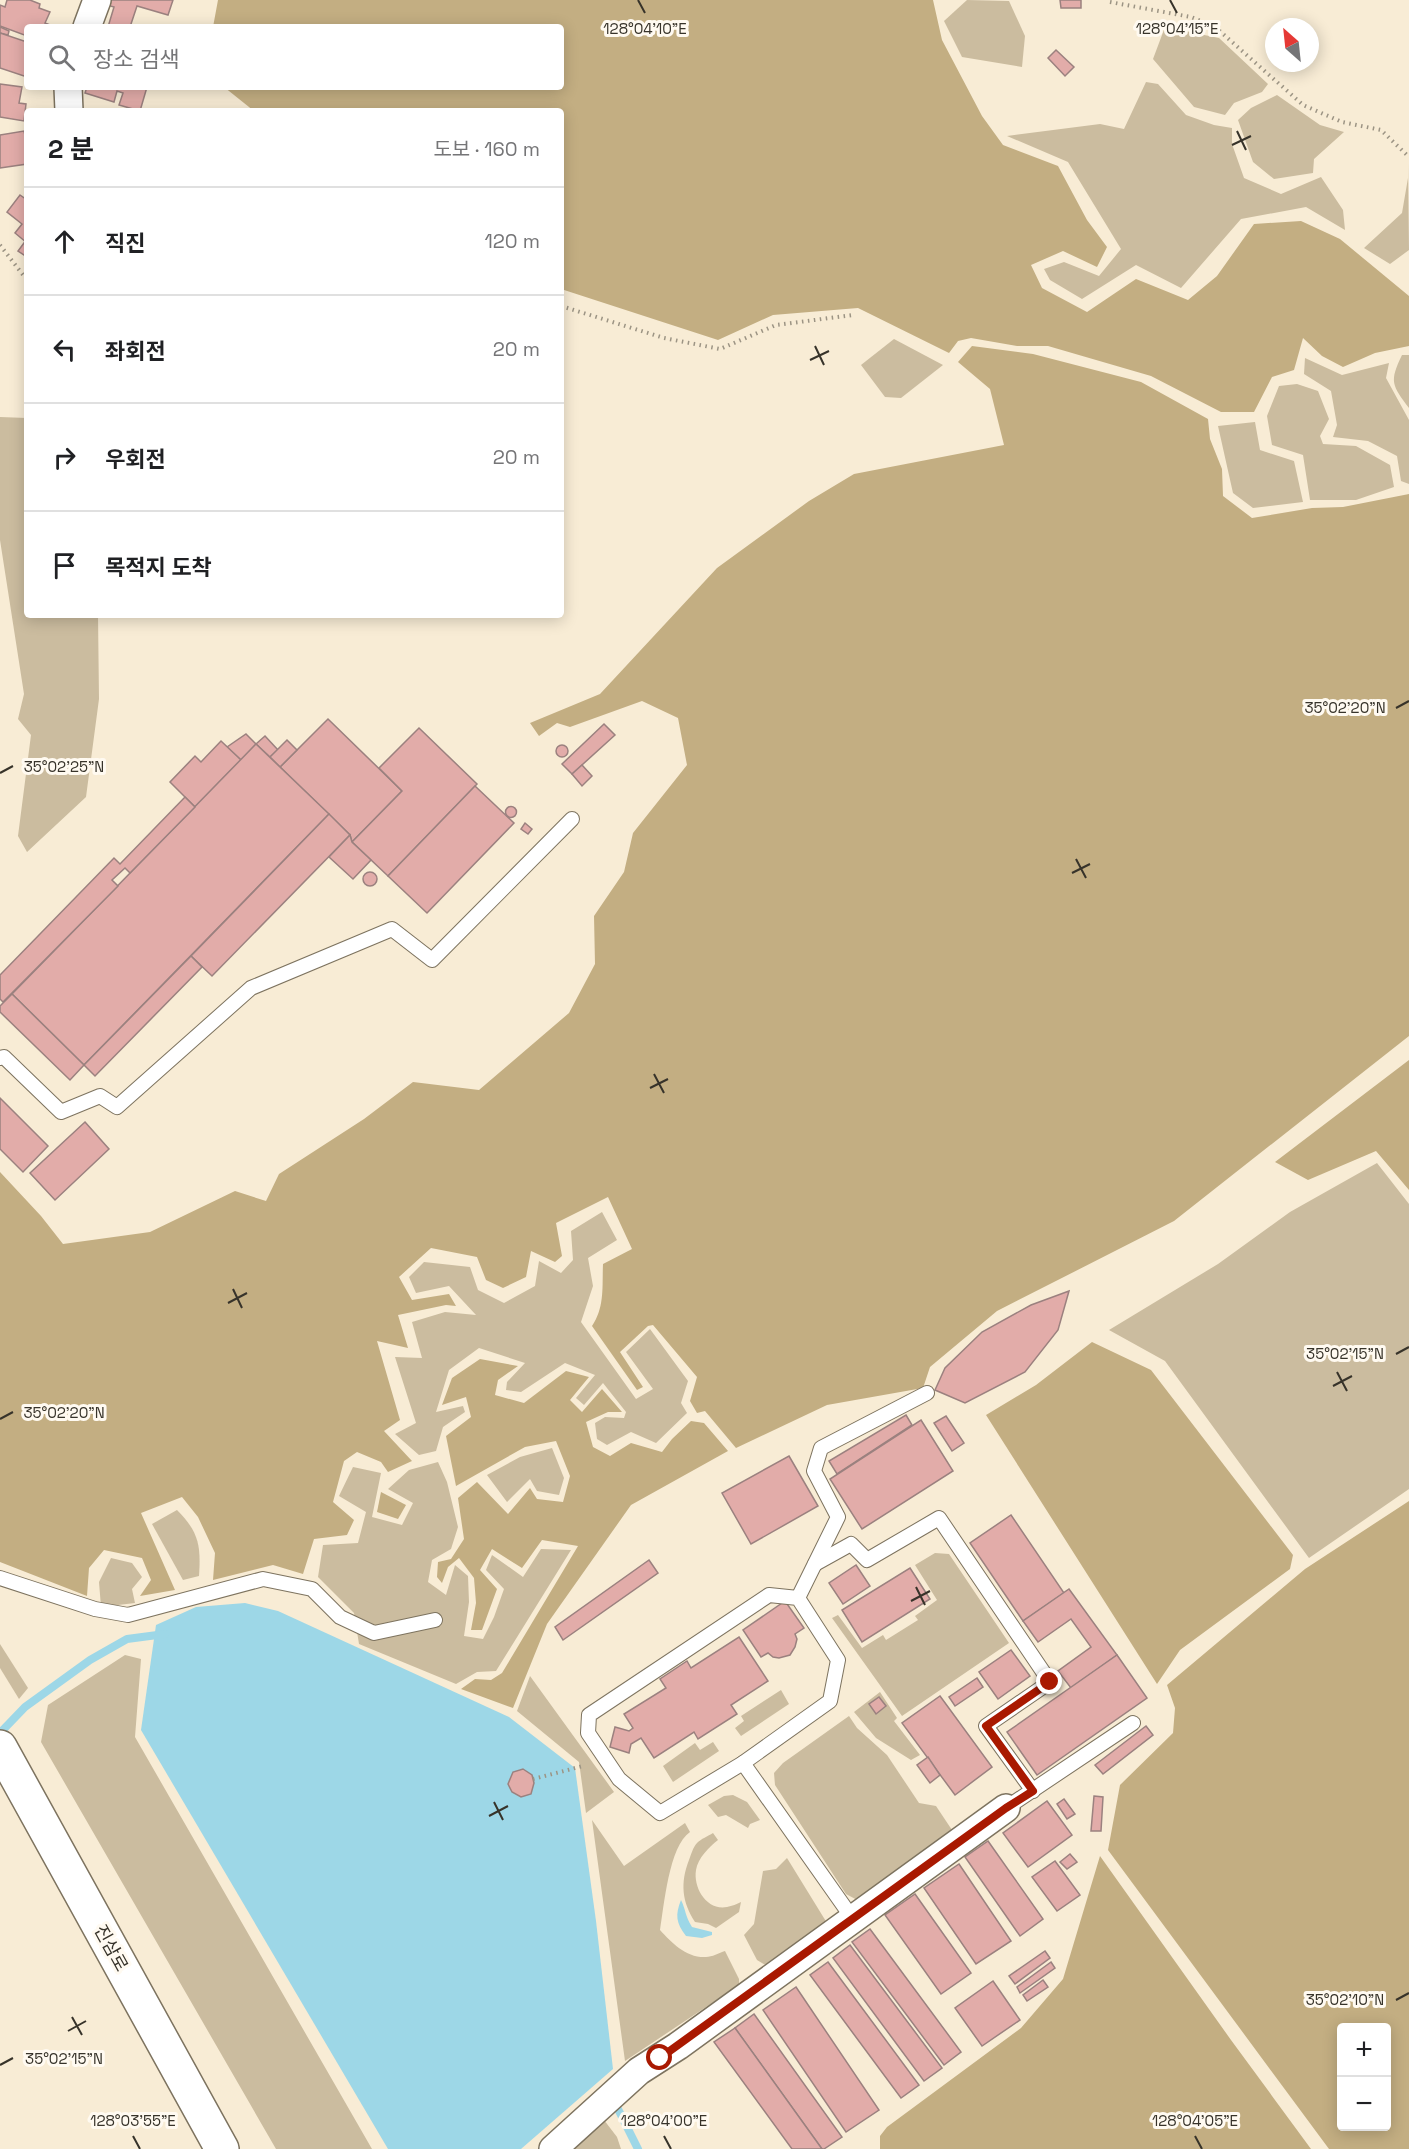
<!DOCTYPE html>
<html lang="ko">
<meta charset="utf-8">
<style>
:root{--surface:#fff;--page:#f6f6f6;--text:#202124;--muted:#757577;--line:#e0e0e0}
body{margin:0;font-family:"Space Grotesk","Noto Sans KR",sans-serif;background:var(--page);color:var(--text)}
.controls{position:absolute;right:18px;bottom:18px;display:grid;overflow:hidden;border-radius:6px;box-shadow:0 3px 15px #0003}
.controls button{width:54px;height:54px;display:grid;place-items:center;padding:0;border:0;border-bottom:2px solid var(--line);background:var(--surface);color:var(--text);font:30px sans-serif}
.compass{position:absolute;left:1265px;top:18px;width:54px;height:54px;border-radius:50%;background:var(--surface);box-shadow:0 3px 15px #0003;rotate:333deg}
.stop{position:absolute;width:18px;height:18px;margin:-14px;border:4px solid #a91901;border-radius:50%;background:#fff}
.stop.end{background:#a91901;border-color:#fff;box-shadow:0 2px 6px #0008}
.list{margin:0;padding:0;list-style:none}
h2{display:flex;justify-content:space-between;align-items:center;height:78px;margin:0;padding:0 24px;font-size:26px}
h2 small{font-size:20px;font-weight:400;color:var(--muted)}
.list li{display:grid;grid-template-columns:39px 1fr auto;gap:18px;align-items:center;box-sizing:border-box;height:108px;padding:0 24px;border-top:2px solid var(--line)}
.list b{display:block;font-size:22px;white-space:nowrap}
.list em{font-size:20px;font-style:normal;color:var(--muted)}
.icon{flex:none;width:33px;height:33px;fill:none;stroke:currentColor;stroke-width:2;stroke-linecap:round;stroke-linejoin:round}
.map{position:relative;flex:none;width:1409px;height:2149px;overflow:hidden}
.search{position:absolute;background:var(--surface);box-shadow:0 3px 15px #0003;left:24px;top:24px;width:540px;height:66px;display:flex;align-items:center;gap:15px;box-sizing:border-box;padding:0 21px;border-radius:6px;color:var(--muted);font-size:22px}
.panel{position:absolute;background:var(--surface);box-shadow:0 3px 15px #0003;left:24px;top:108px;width:540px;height:510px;border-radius:6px}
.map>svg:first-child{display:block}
</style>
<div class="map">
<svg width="1409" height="2149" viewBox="0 0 1409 2149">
<rect width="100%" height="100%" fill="#f8ecd5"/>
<g fill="#cbbc9f">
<path d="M967 0 1009 1 1025 36 1022 67 962 57 944 21Z"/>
<path d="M1165 27 1219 38 1268 84 1262 92 1234 103 1225 115 1194 107 1153 59Z"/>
<path d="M1146 82 1158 84 1186 115 1214 125 1232 128V144L1244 178 1281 194 1321 177 1343 210 1345 230 1306 207 1241 219 1181 288 1136 265 1082 299 1050 280 1044 269 1064 262 1099 276 1121 249 1068 162 1007 136 1100 124 1124 129Z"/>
<path d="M1277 95 1320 125 1344 132 1314 159 1313 173 1274 179 1253 162 1238 120 1251 108Z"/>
<path d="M1408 163 1409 250 1390 264 1364 248 1402 213 1408 178Z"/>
<path d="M894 339 943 365 901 398 885 397 861 365Z"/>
<path d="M1402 355H1409V408C1392 385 1389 382 1402 355Z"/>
<path d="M1305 358 1342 375 1389 363 1386 378 1409 420V484L1401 481 1397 456 1368 441 1333 437 1337 425 1331 391 1304 374Z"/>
<path d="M1297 384 1318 391 1329 419 1320 436 1323 444 1356 446 1390 465 1394 487 1356 500H1310L1303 455 1272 445 1267 416 1279 386Z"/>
<path d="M0 417 27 418V615H98L99 699 86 797 27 852 18 836 31 735 18 719 24 694 0 540Z"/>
<path d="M1255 422 1260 450 1294 461 1303 502 1253 508 1233 493 1218 426Z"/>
<path d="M1377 1163 1409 1204V1489L1309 1558 1165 1361 1109 1330 1218 1264 1290 1212Z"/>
<path d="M602 1212 617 1240 588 1258 593 1286 581 1322 636 1399 653 1389 626 1352 650 1329 688 1381 681 1403 687 1413 656 1443 631 1432 607 1445 597 1439 595 1423 605 1417 624 1418 626 1412 603 1383 584 1405 576 1398 595 1375 565 1363 521 1392 506 1390 507 1382 525 1363 479 1348 449 1370 436 1412 463 1406 465 1412 443 1427 436 1451 419 1455 395 1434 416 1423 395 1357 422 1358 412 1322 445 1312 476 1315 449 1286 416 1293 409 1277 424 1262 470 1267 478 1290 504 1303 535 1286 539 1261 561 1273 573 1260 571 1231Z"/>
<path d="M552 1448 564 1478 559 1495 537 1491 530 1479 507 1502 487 1475 520 1457Z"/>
<path d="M438 1462 447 1482 458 1527 451 1549 432 1560 428 1582 446 1595 455 1565 468 1576 469 1602 464 1636 483 1639 494 1617 504 1589 486 1570 492 1555 523 1577 541 1549 571 1550 496 1671 477 1672 456 1684 359 1644 354 1613 318 1577 323 1545 358 1543 366 1512 339 1496 353 1467 381 1473 372 1517 402 1525 413 1503 388 1489 409 1470Z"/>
<path d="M177 1510C199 1532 201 1546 199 1576L183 1580 152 1524Z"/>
<path d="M935 1553 949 1554 1009 1643 902 1716 832 1618 838 1615 862 1648 883 1635 886 1640 918 1620 915 1616 937 1600 915 1565Z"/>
<path d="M111 1558 132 1563 142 1577 132 1589 135 1603 101 1607 99 1582Z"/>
<path d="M0 1644 28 1688 19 1699 0 1668Z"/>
<path d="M125 1655 141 1659 135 1737 372 2149H276L41 1742 48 1705Z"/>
<path d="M530 1676 614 1792 586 1813 579 1762 517 1711Z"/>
<path d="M781 1690 789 1704 741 1736 735 1728 744 1721 741 1716Z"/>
<path d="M880 1692 897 1718 894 1721 920 1755 911 1760 876 1738 854 1712Z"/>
<path d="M849 1716 857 1728 887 1755 919 1803 936 1806 956 1836 859 1901 846 1894 775 1785 774 1773 783 1763Z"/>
<path d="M713 1742 719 1751 673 1782 663 1766 695 1743 700 1750Z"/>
<path d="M733 1795 747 1802 760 1820 750 1824 748 1828 726 1815 718 1817 708 1805 724 1796Z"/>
<path d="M592 1820 624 1866 685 1823 690 1832C669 1846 664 1906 660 1930 672 1943 686 1958 706 1957 712 1957 719 1953 725 1951L739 1979V1985L625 2061Z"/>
<path d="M713 1833 718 1840C709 1847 698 1858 696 1870 693 1888 707 1911 727 1907 732 1906 737 1904 741 1902L739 1912 716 1928 708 1924 695 1922C682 1902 680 1883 689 1860 691 1855 693 1847 697 1843 701 1839 708 1836 713 1833Z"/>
<path d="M787 1858 827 1923 767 1966 757 1960 744 1935 754 1924 763 1871 776 1869Z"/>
<path d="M604 2120 617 2137 621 2149H573Z"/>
</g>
<g fill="#c3ae82" fill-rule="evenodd">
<path d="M218 0H933L942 40 982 116 1003 145 1058 166 1087 220 1107 247 1097 267 1063 251 1031 265 1042 288 1087 312 1136 279 1188 300 1217 276 1254 224 1301 221 1340 239 1409 296V346L1375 353 1343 367 1322 356 1303 338 1294 370 1272 377 1254 412H1221L1151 376 1048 346H1017L971 338 958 341 949 353 858 308 773 315 718 340 561 289V111H254L224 87H561V27H213Z"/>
<path d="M972 346 1033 354 1141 382 1208 419 1210 439 1222 469 1223 496 1252 518 1312 508 1343 507 1409 494V1036L1174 1221 997 1311 930 1367 923 1388 827 1405 736 1448 705 1411 697 1413 690 1401 697 1377 653 1325 648 1326 620 1352 643 1387 637 1390 592 1326C605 1307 602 1286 603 1264L632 1249 608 1197 556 1223 562 1256 555 1262 531 1251 526 1277 503 1288 486 1280 477 1257 431 1248 399 1277 412 1300 449 1294 456 1306 446 1305 398 1315 408 1348 377 1341 400 1420 384 1431 412 1461 388 1472 381 1462 357 1452 344 1461 333 1502 354 1520 347 1535 314 1539 303 1574 273 1565 213 1580 215 1553 198 1517 182 1497 141 1513 175 1590 140 1596 151 1580 142 1558 104 1550 89 1568 87 1596 0 1562V1172L41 1216 63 1244 150 1232 235 1191 266 1201 279 1174 364 1119 413 1082 479 1090 569 1013 595 964 594 916 624 872 633 833 687 765 678 718 642 701 570 727 557 723 539 736 530 723 600 694 717 568 809 501 854 474 1004 445 990 389 958 362Z"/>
<path d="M1409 1060V1190L1376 1151 1308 1180 1275 1162Z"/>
<path d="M1092 1342 1151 1370 1293 1555 1290 1569 1180 1650 1157 1684 986 1415 1036 1385Z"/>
<path d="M480 1359 518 1366 498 1380 495 1395 524 1403 566 1371 589 1377 570 1400 582 1412 602 1389 622 1412H608L586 1422 593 1447 610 1456 631 1443 662 1452 672 1439 691 1421 704 1423 728 1451 631 1505 547 1624 513 1708 461 1689 475 1679 491 1680 502 1673 578 1546 542 1540 522 1568 492 1549 480 1570 497 1589 482 1630H471L476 1603 474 1578 459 1558 448 1567 442 1583 437 1577 438 1562 451 1559 464 1539 458 1498 477 1482 508 1514 530 1488 537 1499 563 1502 570 1476 556 1441 525 1447 456 1486 446 1436 471 1417 466 1397 442 1405 452 1378Z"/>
<path d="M381 1492 406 1505 398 1519 377 1512Z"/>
<path d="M1409 1501V2149H1329L1108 1850 1120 1785 1173 1733 1175 1708 1167 1685 1305 1569ZM1342 2028H1386V2126H1342Z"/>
<path d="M1100 1856 1231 2040 1311 2149H880V2136L887 2127 1021 2028 1063 1979Z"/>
</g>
<g fill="#9dd7e7">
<path d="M245 1603 278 1611 509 1717 575 1768 596 1921 613 2069 521 2149H388L141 1730 156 1625 196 1607Z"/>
<path d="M681 1900C686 1910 685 1916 692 1927L712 1932V1935L702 1938 686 1936C676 1923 675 1915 681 1900Z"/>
</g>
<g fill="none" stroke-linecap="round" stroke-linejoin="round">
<g stroke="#9dd7e7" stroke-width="8">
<path d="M0 1733 25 1707 90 1660 127 1639 165 1634"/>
<path d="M615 2103 638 2149"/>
</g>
</g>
<g fill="#e2aca9" stroke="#9b817f" stroke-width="1.5">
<path d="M7 0H30L40 4 39 8 50 12 45 23 55 27H27V36L0 26V5L5 7Z"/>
<path d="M109 0H173L168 15 137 6 130 27H108L114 7 107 5Z"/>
<path d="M1060 0H1081V8H1061Z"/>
<path d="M0 27 9 31 8 35 0 33Z"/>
<path d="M0 33 27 42V77L0 68Z"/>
<path d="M1056 50 1074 67 1065 76 1048 58Z"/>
<path d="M0 84 22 87 19 103 26 104 24 121 0 117Z"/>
<path d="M87 87H147L140 111 119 105 123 93 117 91 114 102 85 93Z"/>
<path d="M24 131 27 143V164L0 168V135Z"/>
<path d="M20 195 27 200V243L15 233 22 224 7 212Z"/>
<path d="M24 243 27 246V257L18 251Z"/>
<path d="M328 719 402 791 352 842 350 835 280 767Z"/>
<path d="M604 724 615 735 572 774 562 764Z"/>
<path d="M419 728 477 784 388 876 352 842 402 791 379 768Z"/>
<path d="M246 734 256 744 241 760 227 747Z"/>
<path d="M265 736 278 750 270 757 256 744Z"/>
<path d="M287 740 297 750 280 767 270 757Z"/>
<path d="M221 741 241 760 195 807 170 782 195 756 201 762Z"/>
<path d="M256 744 329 814 84 1065 12 994Z"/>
<circle cx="562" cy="751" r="6"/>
<path d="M582 765 592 776 582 786 572 774Z"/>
<path d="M475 786 514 823 427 913 388 876Z"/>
<path d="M185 797 195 807 130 873 125 868 112 880 118 886 3 1002 0 999V975L114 858 120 864Z"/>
<circle cx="511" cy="812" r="5.5"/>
<path d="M329 814 350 835 212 976 191 956Z"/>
<path d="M525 823 532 829 528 834 521 829Z"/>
<path d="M350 835 352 842 371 860 353 879 329 857Z"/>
<circle cx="370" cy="879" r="7"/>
<path d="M191 956 202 967 95 1076 84 1065Z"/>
<path d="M12 994 84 1065 70 1080 0 1012V1006Z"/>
<path d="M0 1098 48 1146 23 1172 0 1149Z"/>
<path d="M85 1122 109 1149 55 1200 30 1173Z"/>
<path d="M1069 1291 1058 1330 1025 1372 965 1403 935 1390 945 1368 982 1332 1031 1305Z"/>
<path d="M906 1415 912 1425 837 1474 829 1461Z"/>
<path d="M946 1416 964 1443 952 1451 934 1423Z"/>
<path d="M921 1420 953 1471 862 1529 830 1479Z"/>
<path d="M789 1456 818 1506 751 1544 722 1493Z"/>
<path d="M1011 1515 1064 1593 1023 1621 970 1543Z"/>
<path d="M649 1560 658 1573 563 1640 555 1627Z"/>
<path d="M856 1565 870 1586 843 1604 829 1583Z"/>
<path d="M910 1568 930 1599 862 1642 842 1610Z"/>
<path d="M1069 1589 1117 1655 1071 1688 1058 1671 1091 1647 1071 1619 1038 1642 1023 1621Z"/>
<path d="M785 1601 804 1628 795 1634 797 1639 795 1647 790 1655 779 1658 773 1657 768 1653 761 1657 743 1630Z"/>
<path d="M739 1637 768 1681 731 1705 737 1714 698 1739 694 1732 654 1758 641 1738 631 1744 629 1753 610 1747 615 1727 629 1731 633 1728 624 1714 666 1688 660 1679 687 1661 691 1668Z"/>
<path d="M1011 1650 1030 1676 998 1699 979 1672Z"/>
<path d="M1117 1655 1147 1698 1037 1775 1007 1732Z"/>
<path d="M977 1678 983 1687 955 1706 949 1697Z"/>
<path d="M940 1696 992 1767 955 1795 902 1723Z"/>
<path d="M879 1697 886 1706 876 1714 869 1704Z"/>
<path d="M1146 1726 1153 1735 1103 1774 1095 1765Z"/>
<path d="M928 1757 940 1775 930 1783 917 1765Z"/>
<path d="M523 1769 532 1775 534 1783 531 1794 521 1797 512 1792 508 1784 513 1772Z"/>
<path d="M1094 1796 1103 1797 1101 1831H1091Z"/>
<path d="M1064 1799 1075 1814 1067 1819 1057 1804Z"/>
<path d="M1047 1801 1072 1835 1028 1867 1003 1833Z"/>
<path d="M988 1841 1043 1919 1020 1936 965 1857Z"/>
<path d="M1070 1854 1077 1862 1067 1869 1060 1862Z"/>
<path d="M1055 1861 1080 1895 1057 1911 1032 1877Z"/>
<path d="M959 1864 1011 1941 976 1964 924 1888Z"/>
<path d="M915 1894 971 1973 941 1994 885 1915Z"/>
<path d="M870 1929 961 2052 944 2065 852 1942Z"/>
<path d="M850 1945 942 2068 924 2081 833 1958Z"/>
<path d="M1045 1951 1050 1958 1015 1984 1009 1976Z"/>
<path d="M828 1962 919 2085 901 2098 810 1975Z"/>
<path d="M1051 1962 1055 1968 1020 1993 1017 1987Z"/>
<path d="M1043 1980 1048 1987 1027 2001 1023 1995Z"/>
<path d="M993 1981 1020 2020 982 2046 955 2008Z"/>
<path d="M796 1987 879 2110 846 2132 763 2010Z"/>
<path d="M754 2014 842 2137 824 2149H822L735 2028Z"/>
<path d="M735 2028 822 2149H792L714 2042Z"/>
</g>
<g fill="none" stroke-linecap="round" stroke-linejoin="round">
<g stroke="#7d735f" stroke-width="16">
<g id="service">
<path d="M0 1058 4 1057 61 1112 100 1096 117 1107 251 988 392 929 432 960 572 819"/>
<path d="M815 1564 851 1544 867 1560 939 1518 1050 1682 986 1726 1033 1791"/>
<path d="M0 1578 95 1609 128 1615 263 1579 312 1589 340 1617 374 1633 435 1620"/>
<path d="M769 1595 798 1598 838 1660 830 1701 743 1763 660 1813 619 1779 588 1733 589 1715Z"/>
<path d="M798 1598 838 1517 814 1471 821 1448 927 1393"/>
<path d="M743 1763 853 1919"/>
<path d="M1006 1808 1133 1723"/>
</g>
</g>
<g stroke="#7d735f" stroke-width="30">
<g id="minor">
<path d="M87 27 97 0"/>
<path d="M68 87 69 111"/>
<path d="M553 2149 639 2071 678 2046 1006 1808"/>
</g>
</g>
<g stroke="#7d735f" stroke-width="36">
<path id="tertiary" d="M0 1747 222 2149"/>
</g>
<g stroke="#9c9484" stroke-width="4" stroke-dasharray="1.5 4.5" stroke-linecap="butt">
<path d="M1110 2 1191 17 1214 26 1303 105 1342 122 1381 130 1409 157"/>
<path d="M0 245 27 280"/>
<path d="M561 306 664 338 720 349 776 325 853 315"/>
<path d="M533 1779 583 1766"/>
</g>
<use href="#service" stroke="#fff" stroke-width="14"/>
<use href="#minor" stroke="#fff" stroke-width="27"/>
<use href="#tertiary" stroke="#fff" stroke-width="33"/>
</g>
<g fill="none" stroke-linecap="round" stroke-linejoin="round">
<path stroke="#a91901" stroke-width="8" d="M660 2058 1006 1808 1033 1791 986 1726 1050 1682"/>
</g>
<path fill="none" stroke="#37332a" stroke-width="2" d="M638 0 645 13M1170 0 1177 13M1237 131 1246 150M1232 145 1251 136M815 346 824 365M810 360 829 351M1396 708 1409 701M0 773 13 766M1076 859 1086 878M1072 873 1090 864M654 1074 664 1093M650 1088 668 1079M233 1289 242 1308M228 1303 247 1293M1396 1354 1409 1347M1337 1372 1347 1391M1333 1386 1352 1376M0 1419 13 1412M916 1587 925 1605M911 1601 930 1591M494 1802 503 1820M489 1816 508 1806M1396 2000 1409 1993M72 2017 82 2035M68 2031 86 2021M0 2065 13 2058M133 2136 140 2149M664 2136 671 2149M1195 2136 1202 2149"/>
<g text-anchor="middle" stroke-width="6" stroke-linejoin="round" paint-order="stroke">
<g font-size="18" fill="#37332a" stroke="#fffaf1">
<text transform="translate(111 1948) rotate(61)" y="6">진삼로</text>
</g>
</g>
<g font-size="15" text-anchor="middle" fill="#37332a" stroke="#fffaf1" stroke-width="6" stroke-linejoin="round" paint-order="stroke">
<text x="645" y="34">128°04'10"E</text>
<text x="1177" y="34">128°04'15"E</text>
<text x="1345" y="713">35°02'20"N</text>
<text x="64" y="772">35°02'25"N</text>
<text x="1345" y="1359">35°02'15"N</text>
<text x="64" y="1418">35°02'20"N</text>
<text x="1345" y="2005">35°02'10"N</text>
<text x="64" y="2064">35°02'15"N</text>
<text x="133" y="2126">128°03'55"E</text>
<text x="664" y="2126">128°04'00"E</text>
<text x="1195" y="2126">128°04'05"E</text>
</g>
</svg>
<div class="controls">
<button>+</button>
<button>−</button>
</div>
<svg class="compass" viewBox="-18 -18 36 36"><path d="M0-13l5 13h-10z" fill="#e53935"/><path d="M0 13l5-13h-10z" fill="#757577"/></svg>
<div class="stop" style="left:660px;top:2058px"></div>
<div class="stop end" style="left:1050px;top:1682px"></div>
<div class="search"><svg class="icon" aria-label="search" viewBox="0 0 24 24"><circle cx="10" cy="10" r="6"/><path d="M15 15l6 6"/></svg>장소 검색</div>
<section class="panel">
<h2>2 분<small>도보 · 160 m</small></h2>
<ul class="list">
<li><svg class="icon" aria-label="ahead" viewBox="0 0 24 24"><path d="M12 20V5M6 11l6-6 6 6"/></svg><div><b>직진</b></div><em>120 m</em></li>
<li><svg class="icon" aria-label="left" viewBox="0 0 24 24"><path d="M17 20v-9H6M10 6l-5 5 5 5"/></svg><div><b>좌회전</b></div><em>20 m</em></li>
<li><svg class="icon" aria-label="right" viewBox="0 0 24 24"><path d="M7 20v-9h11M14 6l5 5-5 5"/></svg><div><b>우회전</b></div><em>20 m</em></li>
<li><svg class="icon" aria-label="arrive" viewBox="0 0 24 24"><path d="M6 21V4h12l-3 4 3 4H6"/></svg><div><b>목적지 도착</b></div></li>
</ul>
</section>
</div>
